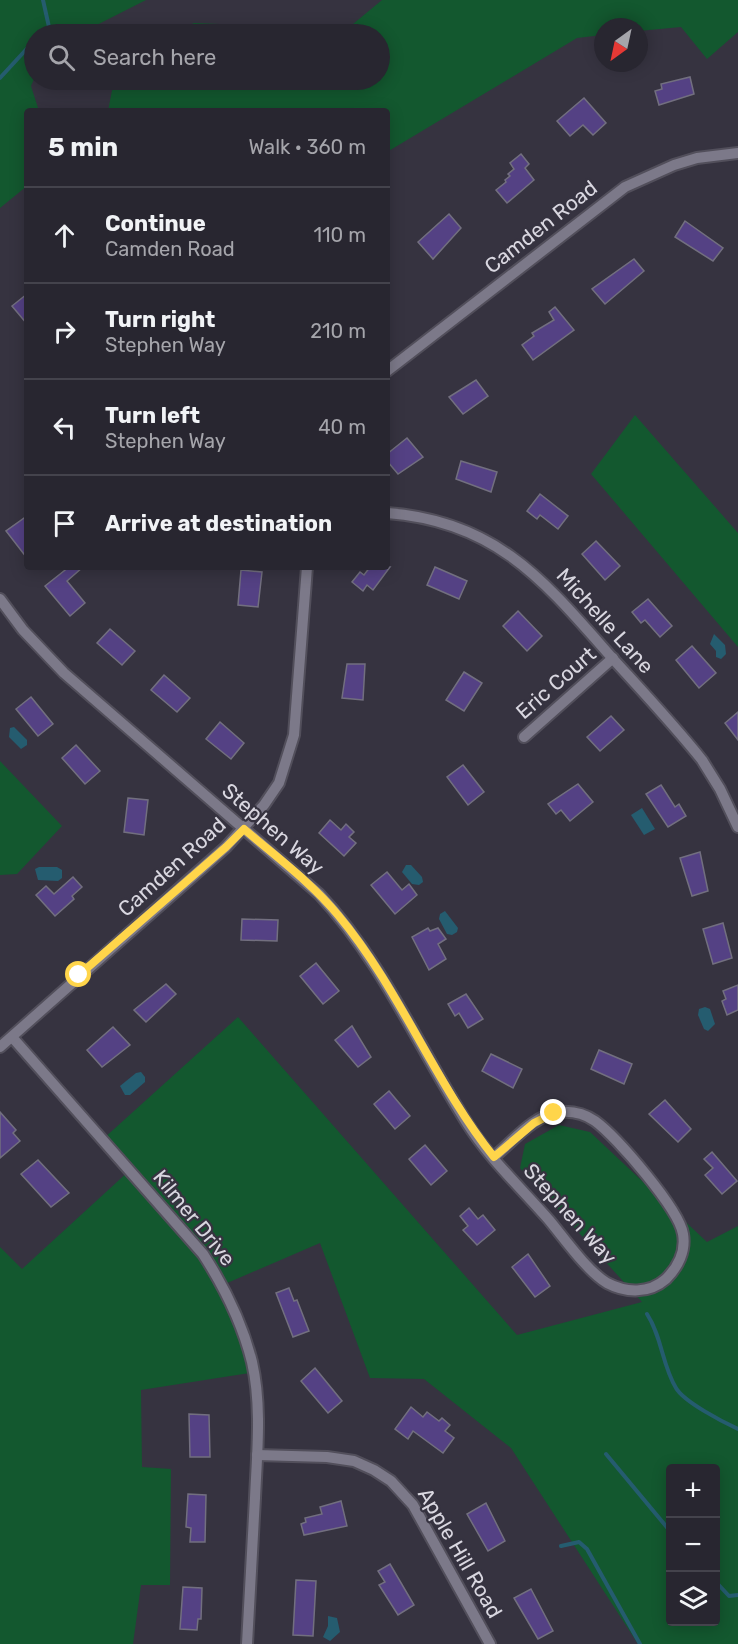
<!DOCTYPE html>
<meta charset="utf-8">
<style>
:root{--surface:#282630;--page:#302e38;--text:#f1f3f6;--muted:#a5a5ab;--line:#44434c}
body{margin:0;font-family:Rubik,sans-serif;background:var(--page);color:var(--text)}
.controls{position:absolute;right:18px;bottom:18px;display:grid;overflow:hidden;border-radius:6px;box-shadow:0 3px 15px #0003}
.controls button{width:54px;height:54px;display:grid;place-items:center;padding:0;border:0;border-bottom:2px solid var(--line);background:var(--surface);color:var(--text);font:30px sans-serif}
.compass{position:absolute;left:594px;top:18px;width:54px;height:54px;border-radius:50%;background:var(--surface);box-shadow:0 3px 15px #0003;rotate:213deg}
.stop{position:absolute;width:18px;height:18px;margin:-14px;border:4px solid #ffd54a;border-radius:50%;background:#fff}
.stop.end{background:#ffd54a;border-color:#fff;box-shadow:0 2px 6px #0008}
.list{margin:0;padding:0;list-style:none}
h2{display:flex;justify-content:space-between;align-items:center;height:78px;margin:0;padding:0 24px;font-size:26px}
h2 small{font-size:20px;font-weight:400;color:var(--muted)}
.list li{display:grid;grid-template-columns:39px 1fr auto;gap:18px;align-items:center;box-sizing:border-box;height:96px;padding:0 24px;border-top:2px solid var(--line)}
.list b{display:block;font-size:22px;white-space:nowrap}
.list p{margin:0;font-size:20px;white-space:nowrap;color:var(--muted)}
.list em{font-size:20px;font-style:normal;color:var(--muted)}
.icon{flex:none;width:33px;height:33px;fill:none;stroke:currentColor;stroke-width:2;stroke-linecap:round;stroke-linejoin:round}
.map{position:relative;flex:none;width:738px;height:1644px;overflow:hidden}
.search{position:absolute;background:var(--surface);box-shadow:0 3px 15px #0003;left:24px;top:24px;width:366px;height:66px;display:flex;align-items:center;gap:15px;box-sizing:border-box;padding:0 21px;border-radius:33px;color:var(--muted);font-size:22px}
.panel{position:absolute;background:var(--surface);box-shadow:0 3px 15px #0003;left:24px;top:108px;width:366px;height:462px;border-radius:6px}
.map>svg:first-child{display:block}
</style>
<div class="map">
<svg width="738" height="1644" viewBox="0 0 738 1644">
<rect width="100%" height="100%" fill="#363340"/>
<g fill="#13582f" fill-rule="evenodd">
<path d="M0 0H146L79 34H34V79L31 86 39 111H27V186L0 208Z"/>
<path d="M382 0H738V32L707 59 681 27 639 31V27H603V35L577 38 387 152V111H108L114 80H380V34H169L194 23 347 29Z"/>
<path d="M635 415 738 533V647L591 474Z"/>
<path d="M0 761 62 826 17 874 0 875Z"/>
<path d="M238 1017 517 1335 642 1302 520 1168 525 1144 559 1125 590 1132 707 1242 738 1226V1644H638L511 1448 424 1379 370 1378 320 1243 225 1284 256 1372 141 1390 142 1467 171 1469 170 1585H141L133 1644H0V1247L22 1269 130 1170 103 1139ZM670 1468H716V1622H670Z"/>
</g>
<g fill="#255c6f">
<path d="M714 634 725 645 726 654 721 659 716 657V651L710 644Z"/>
<path d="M14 727 27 740V745L21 749 9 737 10 728Z"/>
<path d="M642 808 655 829 644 835 631 815Z"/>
<path d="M406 865H411L422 877 423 882 419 885 412 884 402 872Z"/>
<path d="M39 867H57L62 870V878L58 881 38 880 35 869Z"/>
<path d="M445 911 458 928 457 932 452 935 447 934 439 919 440 914Z"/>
<path d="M705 1007 710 1009 715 1024 708 1031 704 1029 698 1015 699 1009Z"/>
<path d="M141 1072 145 1077V1082L130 1095H125L120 1086 136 1073Z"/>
<path d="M328 1616 337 1618 340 1632 330 1641 323 1637 328 1626Z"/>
</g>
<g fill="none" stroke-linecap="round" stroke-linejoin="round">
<g stroke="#255c6f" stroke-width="4">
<path d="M41 34 49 27 43 0"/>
<path d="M0 78 34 41"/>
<path d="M647 1314C662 1337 662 1365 676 1388 684 1402 723 1422 738 1429"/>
<path d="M606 1454 670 1531"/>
<path d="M561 1546 579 1542 587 1549 640 1644"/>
<path d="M716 1582 729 1596 738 1595"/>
</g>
</g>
<g fill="#544184" stroke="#726f7f" stroke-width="1.5">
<path d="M690 77 694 94 659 105 655 91 662 89 661 84Z"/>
<path d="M584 98 606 123 593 135 583 125 570 136 557 121Z"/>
<path d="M521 154 529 164 525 168 534 180 507 203 496 190 506 182 505 180 510 176 508 174 514 169 510 163Z"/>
<path d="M449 214 461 228 433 259 418 242Z"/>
<path d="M685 221 723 248 713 261 675 237Z"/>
<path d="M634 259 644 271 605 304 592 289Z"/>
<path d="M27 294V324L12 306Z"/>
<path d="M555 307 574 330 533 360 522 345 534 336 532 333 554 320 549 312Z"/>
<path d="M476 380 488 396 463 414 449 397Z"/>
<path d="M407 438 423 457 398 474 387 461V454Z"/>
<path d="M461 461 497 472 491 492 456 479Z"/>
<path d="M540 494 568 516 558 529 540 515 537 519 527 511Z"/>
<path d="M27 516V558L6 531Z"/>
<path d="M596 541 620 566 605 580 582 554Z"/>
<path d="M69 567H83L67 581 85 603 70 616 45 586Z"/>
<path d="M370 567H390L373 590 367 585 363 591 352 582 360 572 364 575Z"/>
<path d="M435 567 467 581 459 599 427 585Z"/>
<path d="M241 570 262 572 258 607 238 605Z"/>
<path d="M648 599 672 626 660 637 645 620 641 623 632 612Z"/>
<path d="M518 611 542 636 527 651 503 626Z"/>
<path d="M110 629 135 651 122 665 97 643Z"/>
<path d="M692 646 716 673 699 688 676 660Z"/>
<path d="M347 664H365L363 700 342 698Z"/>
<path d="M464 672 482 683 464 711 446 700Z"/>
<path d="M164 675 190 698 177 712 151 690Z"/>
<path d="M31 697 53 724 38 736 16 709Z"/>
<path d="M738 712V740L725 723Z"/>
<path d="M611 716 624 730 600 751 587 737Z"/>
<path d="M220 722 244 743 231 759 206 739Z"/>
<path d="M76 745 100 771 85 784 62 758Z"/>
<path d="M463 765 484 792 468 805 447 777Z"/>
<path d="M578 784 593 802 570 821 561 810 556 814 548 804Z"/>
<path d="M661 785 675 807 679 804 686 816 668 827 646 794Z"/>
<path d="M128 798 148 800 144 835 124 832Z"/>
<path d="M330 820 341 830 346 824 354 832 349 837 356 843 344 856 319 833Z"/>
<path d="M700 852 708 891 692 896 680 858Z"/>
<path d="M387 872 402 890 409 884 417 895 395 914 371 885Z"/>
<path d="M73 877 82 887 72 896 74 899 55 916 36 895 46 886 54 894Z"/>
<path d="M242 919 278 920 277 941 241 940Z"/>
<path d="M723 923 732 958 713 964 703 929Z"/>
<path d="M428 928 430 931 438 928 446 939 438 944 446 959 429 970 412 937Z"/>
<path d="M316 963 339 991 323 1004 300 976Z"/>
<path d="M166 984 176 994 146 1022 134 1010Z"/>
<path d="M738 985V1010L727 1015 722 1001 726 999 723 991Z"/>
<path d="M466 994 483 1019 468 1028 459 1013 455 1016 448 1004Z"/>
<path d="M352 1026 371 1057 358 1067 335 1040Z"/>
<path d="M113 1027 130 1045 102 1067 87 1050Z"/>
<path d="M599 1050 632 1064 624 1084 591 1069Z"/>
<path d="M491 1054 522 1069 513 1088 482 1071Z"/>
<path d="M389 1091 410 1116 395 1129 374 1104Z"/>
<path d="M665 1100 691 1129 678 1142 649 1114Z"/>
<path d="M0 1112 16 1130 13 1133 20 1141 0 1158Z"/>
<path d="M425 1145 447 1171 431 1185 409 1159Z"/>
<path d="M712 1152 737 1181 722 1194 705 1175 713 1168 704 1159Z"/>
<path d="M38 1160 69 1193 51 1207 21 1174Z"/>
<path d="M469 1208 478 1219 483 1215 495 1230 477 1245 463 1230 468 1226 460 1216Z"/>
<path d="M528 1254 550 1286 535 1297 512 1267Z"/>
<path d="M289 1288 294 1301 297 1300 309 1331 293 1337 276 1293Z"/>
<path d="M315 1368 342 1401 328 1413 301 1381Z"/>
<path d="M411 1407 423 1417 427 1412 439 1421 442 1418 450 1425 445 1431 454 1438 443 1453 413 1431 408 1439 395 1429Z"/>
<path d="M189 1414 209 1415 210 1457H190Z"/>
<path d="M188 1494 206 1495 205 1542H190L191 1528 186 1527Z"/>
<path d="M341 1501 347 1526 304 1535 301 1524 306 1522 305 1518 322 1514 320 1507Z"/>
<path d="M486 1503 505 1541 488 1551 467 1514Z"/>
<path d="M390 1564 414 1605 398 1615 379 1585 385 1582 378 1571Z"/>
<path d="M296 1580 316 1581 313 1636 293 1635Z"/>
<path d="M183 1587 202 1588 201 1619H198L197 1630 180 1629Z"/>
<path d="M531 1589 553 1631 538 1639 514 1598Z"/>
</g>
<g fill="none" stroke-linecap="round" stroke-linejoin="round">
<g stroke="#524f5b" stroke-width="14">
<g id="street">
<path d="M387 371 625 187 674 165 697 158 738 153"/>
<path d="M387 513C498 521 546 583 614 660 644 693 674 725 702 760L720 789 738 827"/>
<path d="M0 599 23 630 64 673 319 894C382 961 418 1046 467 1123 489 1158 521 1188 549 1220 564 1238 587 1271 607 1283 626 1293 649 1294 666 1279 678 1267 686 1251 683 1234 679 1209 617 1137 595 1121 585 1114 572 1111 560 1112 535 1114 513 1141 494 1157"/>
<path d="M524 737 613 658"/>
<path d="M12 1037 203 1254C225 1288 242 1322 252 1362 262 1406 257 1453 255 1498 252 1547 250 1595 247 1644"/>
<path d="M0 1047 226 847 264 805 279 783 294 735 307 567"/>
<path d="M257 1455 327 1457 354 1461 374 1470 391 1481 413 1505 490 1644"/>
</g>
</g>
<use href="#street" stroke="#7c7989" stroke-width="10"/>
</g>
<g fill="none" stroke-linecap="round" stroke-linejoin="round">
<path stroke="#ffd54a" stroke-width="8" d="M79 975 226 847 244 829C275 856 311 882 338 915 400 989 434 1082 494 1157L534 1123 554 1113"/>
</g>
<g text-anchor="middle" stroke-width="4.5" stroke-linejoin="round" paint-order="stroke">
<g font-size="21" fill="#d9d7e0" stroke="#363340">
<text transform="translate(541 227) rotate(-38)" y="7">Camden Road</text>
<text transform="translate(605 621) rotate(48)" y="7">Michelle Lane</text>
<text transform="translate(556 683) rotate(-41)" y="7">Eric Court</text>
<text transform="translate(273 829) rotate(41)" y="7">Stephen Way</text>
<text transform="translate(172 867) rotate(-42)" y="7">Camden Road</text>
<text transform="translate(570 1214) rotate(48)" y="7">Stephen Way</text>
<text transform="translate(194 1218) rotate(51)" y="7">Kilmer Drive</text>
<text transform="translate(460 1553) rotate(60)" y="7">Apple Hill Road</text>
</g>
</g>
</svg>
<div class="controls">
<button>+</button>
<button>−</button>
<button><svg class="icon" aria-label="layers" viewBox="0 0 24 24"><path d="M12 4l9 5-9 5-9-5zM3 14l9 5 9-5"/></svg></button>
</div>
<svg class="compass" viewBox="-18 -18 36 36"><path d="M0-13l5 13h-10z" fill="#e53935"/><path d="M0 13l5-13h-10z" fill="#a5a5ab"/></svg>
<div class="stop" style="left:79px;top:975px"></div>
<div class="stop end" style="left:554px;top:1113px"></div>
<div class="search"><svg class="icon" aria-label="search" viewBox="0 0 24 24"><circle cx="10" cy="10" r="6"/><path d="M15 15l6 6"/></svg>Search here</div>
<section class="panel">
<h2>5 min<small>Walk · 360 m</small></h2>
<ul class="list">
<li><svg class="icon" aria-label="ahead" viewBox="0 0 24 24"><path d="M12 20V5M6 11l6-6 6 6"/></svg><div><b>Continue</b><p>Camden Road</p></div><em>110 m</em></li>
<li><svg class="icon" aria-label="right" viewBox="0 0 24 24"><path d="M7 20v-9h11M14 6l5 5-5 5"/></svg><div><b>Turn right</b><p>Stephen Way</p></div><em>210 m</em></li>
<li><svg class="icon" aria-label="left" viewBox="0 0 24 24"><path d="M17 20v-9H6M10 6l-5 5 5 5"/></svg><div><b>Turn left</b><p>Stephen Way</p></div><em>40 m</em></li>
<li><svg class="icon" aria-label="arrive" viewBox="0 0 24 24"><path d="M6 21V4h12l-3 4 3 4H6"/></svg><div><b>Arrive at destination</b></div></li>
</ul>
</section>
</div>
